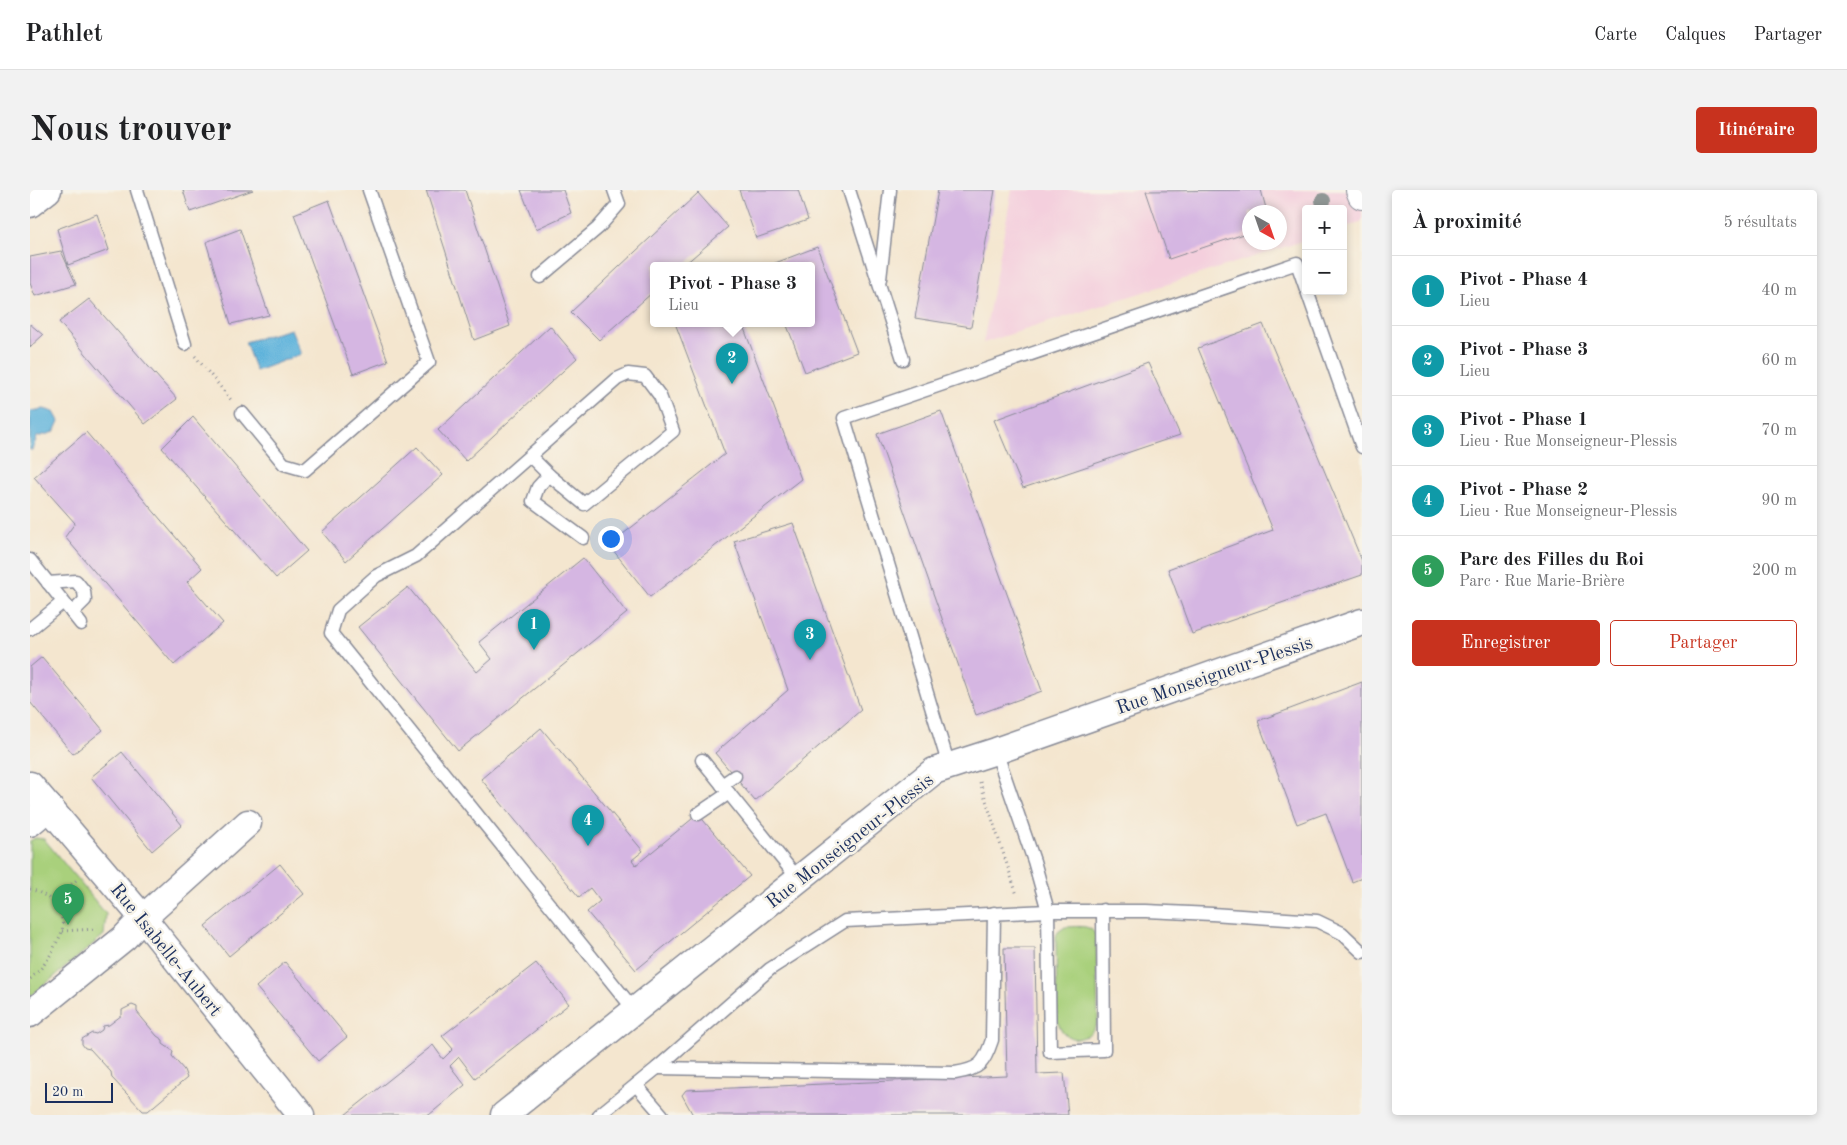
<!DOCTYPE html>
<html lang="fr">
<meta charset="utf-8">
<style>
:root{--surface:#fff;--page:#f2f2f2;--text:#202124;--muted:#757577;--line:#e0e0e0;--accent:#c8321e}
body{margin:0;font-family:"Old Standard TT",serif;background:var(--page);color:var(--text)}
.controls{position:absolute;right:15px;top:15px;display:grid;overflow:hidden;border-radius:5px;box-shadow:0 2px 8px #0003}
.controls button{width:45px;height:45px;display:grid;place-items:center;padding:0;border:0;border-bottom:1px solid var(--line);background:var(--surface);color:var(--text);font:25px sans-serif}
.compass{position:absolute;left:1212px;top:15px;width:45px;height:45px;border-radius:50%;background:var(--surface);box-shadow:0 2px 8px #0003;rotate:140deg}
.scale{position:absolute;left:15px;bottom:12px;width:68px;box-sizing:border-box;padding-left:5px;border:2px solid #1b2f5e;border-top:0;font-size:14px;line-height:18px;white-space:nowrap;color:#1b2f5e;-webkit-text-stroke:4px #f7f3e8;paint-order:stroke}
.you{position:absolute;left:580px;top:348px;width:18px;height:18px;margin:-12px;border:4px solid #fff;border-radius:50%;background:#1a73e8;box-shadow:0 0 0 8px #1a73e833}
.badge{display:grid;place-items:center;width:32px;height:32px;border-radius:50%;background:var(--accent);color:#fff;font-size:16px;font-weight:700}
.pin{position:absolute;translate:-50% -41px;filter:drop-shadow(0 1px 2px #0008)}
.pin::after{content:'';position:absolute;top:26px;width:18px;height:15px;background:inherit;clip-path:polygon(0 0,100% 0,50% 100%)}
.popup{position:absolute;left:620px;top:72px;width:165px;height:65px;box-sizing:border-box;display:grid;place-content:center;border-radius:5px;background:var(--surface);filter:drop-shadow(0 1px 4px #0005);font-size:16px;white-space:nowrap;color:var(--muted)}
.popup b{font-size:19px;color:var(--text)}
.popup::after{content:'';position:absolute;left:50%;top:100%;margin-left:-10px;border:10px solid transparent;border-top-color:var(--surface)}
.list{margin:0;padding:0;list-style:none}
h2{display:flex;justify-content:space-between;align-items:center;height:65px;margin:0;padding:0 20px;font-size:21px}
h2 small{font-size:16px;font-weight:400;color:var(--muted)}
.list li{display:grid;grid-template-columns:32px 1fr auto;gap:15px;align-items:center;box-sizing:border-box;height:70px;padding:0 20px;border-top:1px solid var(--line)}
.list b{display:block;font-size:19px;white-space:nowrap}
.list p{margin:0;font-size:16px;white-space:nowrap;color:var(--muted)}
.list em{font-size:16px;font-style:normal;color:var(--muted)}
.actions{display:flex;gap:10px;padding:15px 20px}
.actions a{flex:1;padding:11px 0;border:1px solid var(--accent);border-radius:5px;text-align:center;font-size:18px;color:var(--accent)}
.actions .main{background:var(--accent);color:#fff}
.map{position:relative;flex:none;width:1332px;height:925px;overflow:hidden;border-radius:5px}
header{display:flex;align-items:center;gap:30px;box-sizing:border-box;height:70px;padding:0 25px;background:var(--surface);border-bottom:1px solid var(--line)}
header strong{font-size:24px}
nav{display:flex;gap:28px;margin-inline-start:auto;font-size:18px}
.intro{display:flex;align-items:center;justify-content:space-between;box-sizing:border-box;height:120px;padding:0 30px}
h1{margin:0;font-size:35px}
.button{padding:12px 22px;border-radius:5px;background:var(--accent);color:#fff;font-size:18px;font-weight:700}
main{display:flex;gap:30px;padding:0 30px}
aside{flex:1;background:var(--surface);border-radius:5px;box-shadow:0 2px 8px #0003}
.map>svg:first-child{display:block}
</style>
<header>
<strong>Pathlet</strong>
<nav><a>Carte</a><a>Calques</a><a>Partager</a></nav>
</header>
<div class="intro"><h1>Nous trouver</h1><a class="button">Itinéraire</a></div>
<main>
<div class="map">
<svg width="1332" height="925" viewBox="0 0 1332 925">
<rect width="100%" height="100%" fill="#f7f3e8"/>
<filter id="ink" filterUnits="userSpaceOnUse"><feTurbulence type="fractalNoise" baseFrequency=".02" numOctaves="2"/><feDisplacementMap in="SourceGraphic" scale="10" xChannelSelector="R" yChannelSelector="G"/><feConvolveMatrix kernelMatrix="1 2 1 2 8 2 1 2 1" color-interpolation-filters="sRGB"/></filter>
<filter id="wash" filterUnits="userSpaceOnUse"><feTurbulence type="fractalNoise" baseFrequency=".0096" numOctaves="4" result="noise"/><feDisplacementMap in="SourceGraphic" scale="20" xChannelSelector="R" yChannelSelector="G"/><feGaussianBlur stdDeviation="1.12" result="paint"/><feColorMatrix in="noise" values="0 0 0 0 0 0 0 0 0 0 0 0 0 0 0 0 0 1.4 0 .05"/><feComposite in="paint" operator="in"/></filter>
<g filter="url(#wash)">
<rect width="100%" height="100%" fill="#f4e6cf"/>
<path fill="#f4cfdd" fill-rule="evenodd" d="M982 0H1330L1332 5V32L1313 38V19H1276V50L953 153ZM1220 22H1250V52H1220Z"/>
<g fill="#a9d07b" stroke="#62806c">
<path d="M5 648 14 649 76 724 74 745 0 807V651Z"/>
<path d="M1035 737C1047 737 1061 733 1066 746L1068 830C1064 846 1045 856 1033 842 1030 839 1029 834 1027 831L1026 746 1028 742Z"/>
</g>
<g fill="#5fb3db" stroke="#3d719c">
<path d="M261 139 271 164 226 181 215 152Z"/>
<path d="M14 219 24 222 29 231 24 242 7 247 2 260H0V221Z"/>
</g>
<g id="blocks">
<g fill="#d5b6e2">
<path d="M153 0H223L160 22Z"/>
<path d="M396 0H435L480 136 444 150Z"/>
<path d="M491 0H533L541 23 506 39Z"/>
<path d="M709 0H768L778 30 726 48Z"/>
<path d="M908 0H965L941 137 885 128Z"/>
<path d="M1231 0 1237 22H1220V42L1139 69 1116 1Z"/>
<path d="M668 3 698 37 654 75H623V102L569 150 541 122Z"/>
<path d="M299 10 358 171 323 184 264 24Z"/>
<path d="M67 24 79 60 38 75 27 39Z"/>
<path d="M210 39 239 125 201 134 176 52Z"/>
<path d="M787 57 827 162 775 182 756 133H781V75H740Z"/>
<path d="M31 61 46 94 5 106 0 93V67Z"/>
<path d="M59 109 147 209 115 234 29 132Z"/>
<path d="M645 133H712L771 289 620 407 579 355 695 264Z"/>
<path d="M0 134 13 145 0 157Z"/>
<path d="M1233 134 1332 371V385L1162 444 1138 379 1243 340 1168 158Z"/>
<path d="M520 136 547 168 436 271 408 240Z"/>
<path d="M1118 173 1150 245 993 298 964 230Z"/>
<path d="M911 221 1012 501 946 525 847 244Z"/>
<path d="M163 227 277 361 246 388 132 258Z"/>
<path d="M56 242 172 378 157 392 193 433 144 475 35 347 45 333 4 287Z"/>
<path d="M387 257 413 285 316 371 292 342Z"/>
<path d="M763 333 831 520 725 611 685 563 758 500 704 351Z"/>
<path d="M553 368 597 423 428 561 328 437 378 397 447 482 462 469 449 452Z"/>
<path d="M12 467 73 540 43 564 0 512V477Z"/>
<path d="M1332 492V688L1322 692 1296 623 1267 634 1228 531Z"/>
<path d="M511 538 613 661 602 670 606 675 668 624 720 686 606 780 557 722 570 711 560 698 549 707 451 589Z"/>
<path d="M92 562 152 635 122 661 61 587Z"/>
<path d="M250 674 274 704 199 766 175 736Z"/>
<path d="M974 758H1005L1007 884 1034 883 1038 925H663L652 905 656 900 977 886Z"/>
<path d="M255 772 317 847 288 871 226 797Z"/>
<path d="M506 773 539 814 445 888 429 867 420 876 435 895 399 925H315L403 855 413 869 423 859 412 846Z"/>
<path d="M102 815 107 817V822L127 846 133 850V854L143 861 142 866 154 880 157 888 118 921H113L82 888 81 882 60 859 55 858 52 854V849L62 843 66 844 72 840 73 836 79 835 92 825V820Z"/>
</g>
</g>
</g>
<g filter="url(#ink)">
<use href="#blocks" fill-opacity="0" stroke="#888a96" stroke-width="1"/>
<g fill="none" stroke-linecap="round" stroke-linejoin="round">
<g stroke="#888a96" stroke-width="15">
<g id="service">
<path d="M107 0 155 154"/>
<path d="M819 0 873 169"/>
<path d="M510 87 568 38 589 14 584 0"/>
<path d="M850 89 860 0"/>
<path d="M1277 101 1332 257"/>
<path d="M212 223 254 274 275 280 399 172 339 0"/>
<path d="M500 266 519 285 554 314 643 241 630 206 615 186 598 184 587 189 386 366 346 386 308 420 301 443 605 821"/>
<path d="M519 285 508 297 503 311 553 348"/>
<path d="M0 370 51 434"/>
<path d="M18 393 46 391 54 401 55 410 42 423"/>
<path d="M0 439 33 412"/>
<path d="M966 561 1004 671 1018 721 1020 862 1074 860 1073 720"/>
<path d="M672 570 769 690"/>
<path d="M919 576 814 228 1267 73 1276 99"/>
<path d="M692 595 705 586"/>
<path d="M668 624 699 603"/>
<path d="M627 878 925 883C950 879 954 874 962 850L964 723"/>
<path d="M606 895 632 925"/>
<path d="M569 925 627 878 740 779 815 731 1018 721H1116L1182 724 1287 731 1312 743 1332 762"/>
</g>
</g>
<g stroke="#888a96" stroke-width="29">
<g id="minor">
<path d="M0 14 18 0"/>
<path d="M0 595 113 728 271 925"/>
<path d="M0 633 19 617"/>
<path d="M0 824 94 748 113 728 218 633"/>
<path d="M474 925 904 581 966 561 1332 432"/>
</g>
</g>
<g stroke="#888a96" stroke-width="30">
<path id="primary" d="M1330 0 1332 5"/>
</g>
<g stroke="#888a96" stroke-width="3" stroke-dasharray="1 4" stroke-linecap="butt">
<path d="M165 166 202 211"/>
<path d="M950 592 987 705"/>
<path d="M0 699C18 704 36 719 32 741 31 746 26 753 24 758 19 769 10 781 0 789"/>
<path d="M22 710 49 688"/>
<path d="M32 741 66 739"/>
</g>
<use href="#service" stroke="#fff" stroke-width="12"/>
<use href="#minor" stroke="#fff" stroke-width="26"/>
<use href="#primary" stroke="#fff" stroke-width="28"/>
</g>
<circle fill="#909795" cx="1293" cy="11" r="8"/>
</g>
<g text-anchor="middle" stroke-width="5" stroke-linejoin="round" paint-order="stroke">
<g font-size="19" fill="#1b2f5e" stroke="#f7f3e8">
<text transform="translate(1184 484) rotate(-19)" y="7">Rue Monseigneur-Plessis</text>
<text transform="translate(819 650) rotate(-38)" y="7">Rue Monseigneur-Plessis</text>
<text transform="translate(137 759) rotate(51)" y="7">Rue Isabelle-Aubert</text>
</g>
</g>
</svg>
<div class="controls">
<button>+</button>
<button>−</button>
</div>
<svg class="compass" viewBox="-18 -18 36 36"><path d="M0-13l5 13h-10z" fill="#e53935"/><path d="M0 13l5-13h-10z" fill="#757577"/></svg>
<div class="scale">20 m</div>
<div class="you"></div>
<div class="pin badge" style="left:504px;top:460px;background:#0f9aa8">1</div>
<div class="pin badge" style="left:702px;top:194px;background:#0f9aa8">2</div>
<div class="popup"><b>Pivot - Phase 3</b>Lieu</div>
<div class="pin badge" style="left:780px;top:470px;background:#0f9aa8">3</div>
<div class="pin badge" style="left:558px;top:656px;background:#0f9aa8">4</div>
<div class="pin badge" style="left:38px;top:735px;background:#2e9e5b">5</div>
</div>
<aside>
<h2>À proximité<small>5 résultats</small></h2>
<ul class="list">
<li><span class="badge" style="background:#0f9aa8">1</span><div><b>Pivot - Phase 4</b><p>Lieu</p></div><em>40 m</em></li>
<li><span class="badge" style="background:#0f9aa8">2</span><div><b>Pivot - Phase 3</b><p>Lieu</p></div><em>60 m</em></li>
<li><span class="badge" style="background:#0f9aa8">3</span><div><b>Pivot - Phase 1</b><p>Lieu · Rue Monseigneur-Plessis</p></div><em>70 m</em></li>
<li><span class="badge" style="background:#0f9aa8">4</span><div><b>Pivot - Phase 2</b><p>Lieu · Rue Monseigneur-Plessis</p></div><em>90 m</em></li>
<li><span class="badge" style="background:#2e9e5b">5</span><div><b>Parc des Filles du Roi</b><p>Parc · Rue Marie-Brière</p></div><em>200 m</em></li>
</ul>
<div class="actions"><a class="main">Enregistrer</a><a>Partager</a></div>
</aside>
</main>
